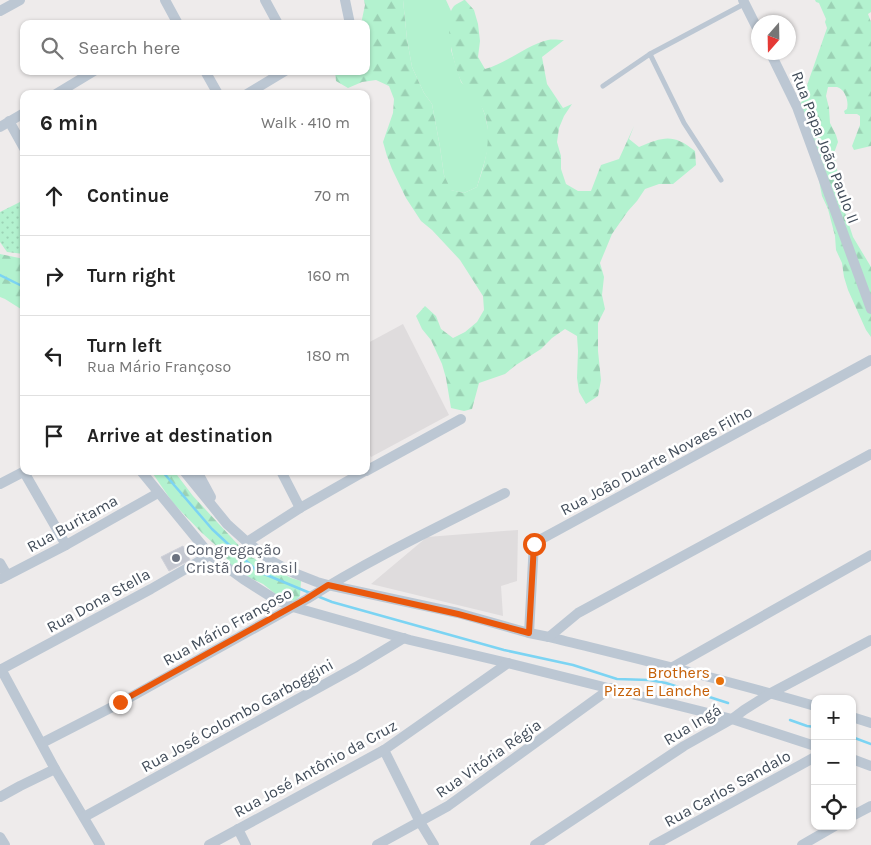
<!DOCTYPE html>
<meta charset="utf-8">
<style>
:root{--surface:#fff;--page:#f6f6f6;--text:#222;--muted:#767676;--line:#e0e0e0}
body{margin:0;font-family:Karla,sans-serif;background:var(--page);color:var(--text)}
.controls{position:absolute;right:15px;bottom:15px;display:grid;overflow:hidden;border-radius:10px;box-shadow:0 1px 4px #0004}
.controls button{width:45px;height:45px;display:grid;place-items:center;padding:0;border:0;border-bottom:1px solid var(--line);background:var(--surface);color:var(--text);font:25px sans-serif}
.compass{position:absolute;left:751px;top:15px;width:45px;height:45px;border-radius:50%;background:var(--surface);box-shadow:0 1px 4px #0004;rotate:200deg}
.stop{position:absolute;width:15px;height:15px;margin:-11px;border:4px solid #ea580c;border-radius:50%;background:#fff}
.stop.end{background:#ea580c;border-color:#fff;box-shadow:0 1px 5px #0008}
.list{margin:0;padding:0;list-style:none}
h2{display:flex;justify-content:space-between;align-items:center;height:65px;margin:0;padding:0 20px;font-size:21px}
h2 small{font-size:16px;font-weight:400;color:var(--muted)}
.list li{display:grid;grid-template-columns:32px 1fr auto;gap:15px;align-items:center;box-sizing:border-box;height:80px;padding:0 20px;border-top:1px solid var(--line)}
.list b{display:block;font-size:19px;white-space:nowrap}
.list p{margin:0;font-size:16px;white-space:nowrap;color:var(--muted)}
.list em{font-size:16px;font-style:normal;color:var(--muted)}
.icon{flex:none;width:28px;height:28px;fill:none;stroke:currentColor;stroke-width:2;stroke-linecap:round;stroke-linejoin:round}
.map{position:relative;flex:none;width:871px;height:845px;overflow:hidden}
.search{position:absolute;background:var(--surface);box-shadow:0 1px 4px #0004;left:20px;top:20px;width:350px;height:55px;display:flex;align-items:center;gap:12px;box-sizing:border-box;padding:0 18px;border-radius:10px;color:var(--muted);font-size:19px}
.panel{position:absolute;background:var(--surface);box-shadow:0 1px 4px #0004;left:20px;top:90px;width:350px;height:385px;border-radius:10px}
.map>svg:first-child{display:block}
</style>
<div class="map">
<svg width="871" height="845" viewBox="0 0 871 845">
<defs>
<pattern id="forest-firs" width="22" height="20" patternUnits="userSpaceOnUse" patternTransform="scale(1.25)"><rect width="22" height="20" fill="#b3f2cf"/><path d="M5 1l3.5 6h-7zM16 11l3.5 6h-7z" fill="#9bd1b4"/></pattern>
<pattern id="park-dots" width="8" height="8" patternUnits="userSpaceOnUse" patternTransform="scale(1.25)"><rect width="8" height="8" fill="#b3f2cf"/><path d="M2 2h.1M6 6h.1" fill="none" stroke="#9bd1b4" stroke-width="1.8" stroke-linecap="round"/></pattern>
</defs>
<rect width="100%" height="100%" fill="#eeebeb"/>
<g fill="#dfdcdd">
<path d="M403 324 449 415 371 457 366 448V344Z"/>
<path d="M518 530 517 581 501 586 503 616 371 584 427 537Z"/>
</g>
<path fill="#b3f2cf" d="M403 0H446L451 11V50L455 63 461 82 480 102 485 115 488 130 489 144 485 160 477 187 464 193 450 190 444 175 440 147 432 104 424 93 412 67 407 39Z"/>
<g fill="url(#forest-firs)">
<path d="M364 0H403L407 39 412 67 424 93 432 104 440 147 444 175 451 190 464 193 477 187C485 164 492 139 485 115 481 100 467 94 461 81 454 66 442 19 454 6 456 4 461 2 464 0H465L474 10 478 24 480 41 478 57 485 69C507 63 525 46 548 40 553 39 559 40 564 40L542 57 547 84 563 108 572 104 564 116 559 128 557 142 561 156V169L566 184 578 191H591L601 165 619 159 634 126 629 139 639 147C663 137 673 133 695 151L696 165 673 184H659L645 189 637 201 628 211 612 234 600 263 604 277 602 295 605 309 598 323V351L601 380 598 396 586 404 579 392 577 378 578 351 577 336 565 329 552 338 541 349 516 365 505 374 479 383 472 409 464 411 451 408 446 378 442 364 431 340 422 329 416 316 425 306 436 316 441 329 453 338 465 332 477 322 484 310 483 296 460 260 432 230 421 221 406 198 392 169 387 156 383 142 393 113 394 99 389 86 376 80 362 82 348 88 336 81 335 71H366V24H361L365 5Z"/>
<path d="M815 0H871V12L868 14 871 22V146L854 150 852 146 860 125V116L857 114H845L844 111 847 109C849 101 845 89 837 87 834 87 831 87 828 87L826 96 829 108 830 123 836 135 838 142 834 153 844 209 853 237 871 267V337L866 330 848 290 844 277 842 263 836 250 835 236 828 209 822 196 816 165 797 114 819 51 827 28 825 22 826 19 819 3 816 2Z"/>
<path d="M0 254 24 259V311L5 299 0 297Z"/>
<path d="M151 471H174L193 496 243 550 253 558 291 578 301 581 300 596 295 601 287 600 278 596 263 584 244 575 230 564 222 551 202 533 173 503Z"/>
</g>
<path fill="url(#park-dots)" d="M24 200V254L7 252 0 242V212Z"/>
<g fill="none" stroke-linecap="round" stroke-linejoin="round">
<g stroke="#7cd4f3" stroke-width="2.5">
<path d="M0 275 24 287"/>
<path d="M162 471 212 529 257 571 310 593"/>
<path d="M317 596 332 602 504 650 573 665 617 679 649 680 666 683 728 703"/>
<path d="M790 720 807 726 815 727"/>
<path d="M852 737 871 744"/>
</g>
</g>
<path fill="#c6c9d2" stroke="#ced0d8" d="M183 546 190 560 169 571 161 557Z"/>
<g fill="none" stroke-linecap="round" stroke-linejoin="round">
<g stroke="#bcc7d3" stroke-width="5">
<path d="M650 54 684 123 721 180"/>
<path d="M603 86 650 54 744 4"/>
</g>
<g stroke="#bcc7d3" stroke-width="10">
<path d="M165 0 178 24"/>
<path d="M265 0 278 24"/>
<path d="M345 0 350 24"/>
<path d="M743 0 758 30"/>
<path d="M0 11 20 0"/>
<path d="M770 52 797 107 871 309"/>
<path d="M205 71 218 94"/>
<path d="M56 94 94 71"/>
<path d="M247 94 285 71"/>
<path d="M9 121 24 148"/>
<path d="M0 127 24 113"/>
<path d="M141 471 210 555 243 579 273 598 293 607 410 640 508 663 732 719 815 746"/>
<path d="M184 471 227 524 247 542 275 563 294 573 317 582 328 585 458 613 529 633 549 637C638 659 727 680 815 706"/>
<path d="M197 471 211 497"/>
<path d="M281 471 300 508"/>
<path d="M366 471 461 419"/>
<path d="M24 472 66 545"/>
<path d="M0 484 25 471"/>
<path d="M247 542 300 508 365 471"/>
<path d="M0 563 7 575"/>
<path d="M0 579 66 545 158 493"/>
<path d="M529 633 534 543 871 360"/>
<path d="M549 637 578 613 871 454"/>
<path d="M671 668 871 555"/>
<path d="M1 669 55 769 100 845"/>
<path d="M0 670 151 589 210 555"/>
<path d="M852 717 871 723"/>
<path d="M42 743 120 703 307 599C370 559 438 527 505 493"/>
<path d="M384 750 420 822 434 845"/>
<path d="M852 759 871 766"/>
<path d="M0 797 20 786 55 769"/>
<path d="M852 816 871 806"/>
<path d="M84 817 356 667 404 638"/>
<path d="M238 829 246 845"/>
<path d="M0 837 5 845"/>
<path d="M209 845 384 750 508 663"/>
<path d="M377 845 448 806 611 688"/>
<path d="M535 845 684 746 732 719 744 710 771 693 871 640"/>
<path d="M654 845 815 757"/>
<path d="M802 845 835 826"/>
</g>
</g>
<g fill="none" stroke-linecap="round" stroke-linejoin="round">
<path stroke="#ea580c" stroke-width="6" d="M120 702 306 599 328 585 458 614 529 633 534 544"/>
</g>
<circle fill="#6b7280" stroke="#fff" stroke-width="2" cx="176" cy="558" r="5"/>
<circle fill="#e8710a" stroke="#fff" stroke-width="2" cx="720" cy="681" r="5"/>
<g text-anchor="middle" stroke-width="5" stroke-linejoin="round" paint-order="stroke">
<g font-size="16" fill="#424d5a" stroke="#fff">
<text transform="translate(826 147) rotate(69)" y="6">Rua Papa João Paulo II</text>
<text transform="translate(656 460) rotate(-28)" y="6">Rua João Duarte Novaes Filho</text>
<text transform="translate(72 523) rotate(-29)" y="6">Rua Buritama</text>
<text transform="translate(98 600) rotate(-29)" y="6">Rua Dona Stella</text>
<text transform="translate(227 626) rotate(-29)" y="6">Rua Mário Françoso</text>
<text transform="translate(237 715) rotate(-29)" y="6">Rua José Colombo Garboggini</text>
<text transform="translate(692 724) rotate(-31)" y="6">Rua Ingá</text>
<text transform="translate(488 758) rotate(-35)" y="6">Rua Vitória Régia</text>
<text transform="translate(315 768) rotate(-29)" y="6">Rua José Antônio da Cruz</text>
<text transform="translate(727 788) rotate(-29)" y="6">Rua Carlos Sandalo</text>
</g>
<g font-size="16" fill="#5b616d" stroke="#fff" text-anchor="start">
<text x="186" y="555">Congregação<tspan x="186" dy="18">Cristã do Brasil</tspan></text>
</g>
<g font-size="16" fill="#c56008" stroke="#fff" text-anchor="end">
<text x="710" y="678">Brothers<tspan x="710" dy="18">Pizza E Lanche</tspan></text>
</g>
</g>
</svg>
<div class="controls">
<button>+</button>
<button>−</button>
<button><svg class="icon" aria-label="locate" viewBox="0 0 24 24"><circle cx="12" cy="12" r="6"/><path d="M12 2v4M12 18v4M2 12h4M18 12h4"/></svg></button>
</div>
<svg class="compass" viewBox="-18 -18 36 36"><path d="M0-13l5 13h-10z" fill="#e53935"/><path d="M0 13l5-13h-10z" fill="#767676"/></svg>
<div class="stop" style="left:534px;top:544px"></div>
<div class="stop end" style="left:120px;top:702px"></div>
<div class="search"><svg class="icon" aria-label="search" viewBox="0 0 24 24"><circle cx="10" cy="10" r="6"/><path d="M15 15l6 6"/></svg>Search here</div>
<section class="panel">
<h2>6 min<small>Walk · 410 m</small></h2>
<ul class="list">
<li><svg class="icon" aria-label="ahead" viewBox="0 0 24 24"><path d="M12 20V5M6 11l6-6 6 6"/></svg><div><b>Continue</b></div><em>70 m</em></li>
<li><svg class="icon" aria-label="right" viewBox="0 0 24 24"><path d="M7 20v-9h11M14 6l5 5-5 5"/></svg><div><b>Turn right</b></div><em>160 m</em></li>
<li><svg class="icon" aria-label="left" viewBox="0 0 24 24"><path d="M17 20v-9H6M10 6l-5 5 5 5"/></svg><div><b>Turn left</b><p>Rua Mário Françoso</p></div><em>180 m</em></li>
<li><svg class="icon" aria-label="arrive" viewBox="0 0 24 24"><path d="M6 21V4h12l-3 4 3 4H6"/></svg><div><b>Arrive at destination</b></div></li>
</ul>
</section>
</div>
